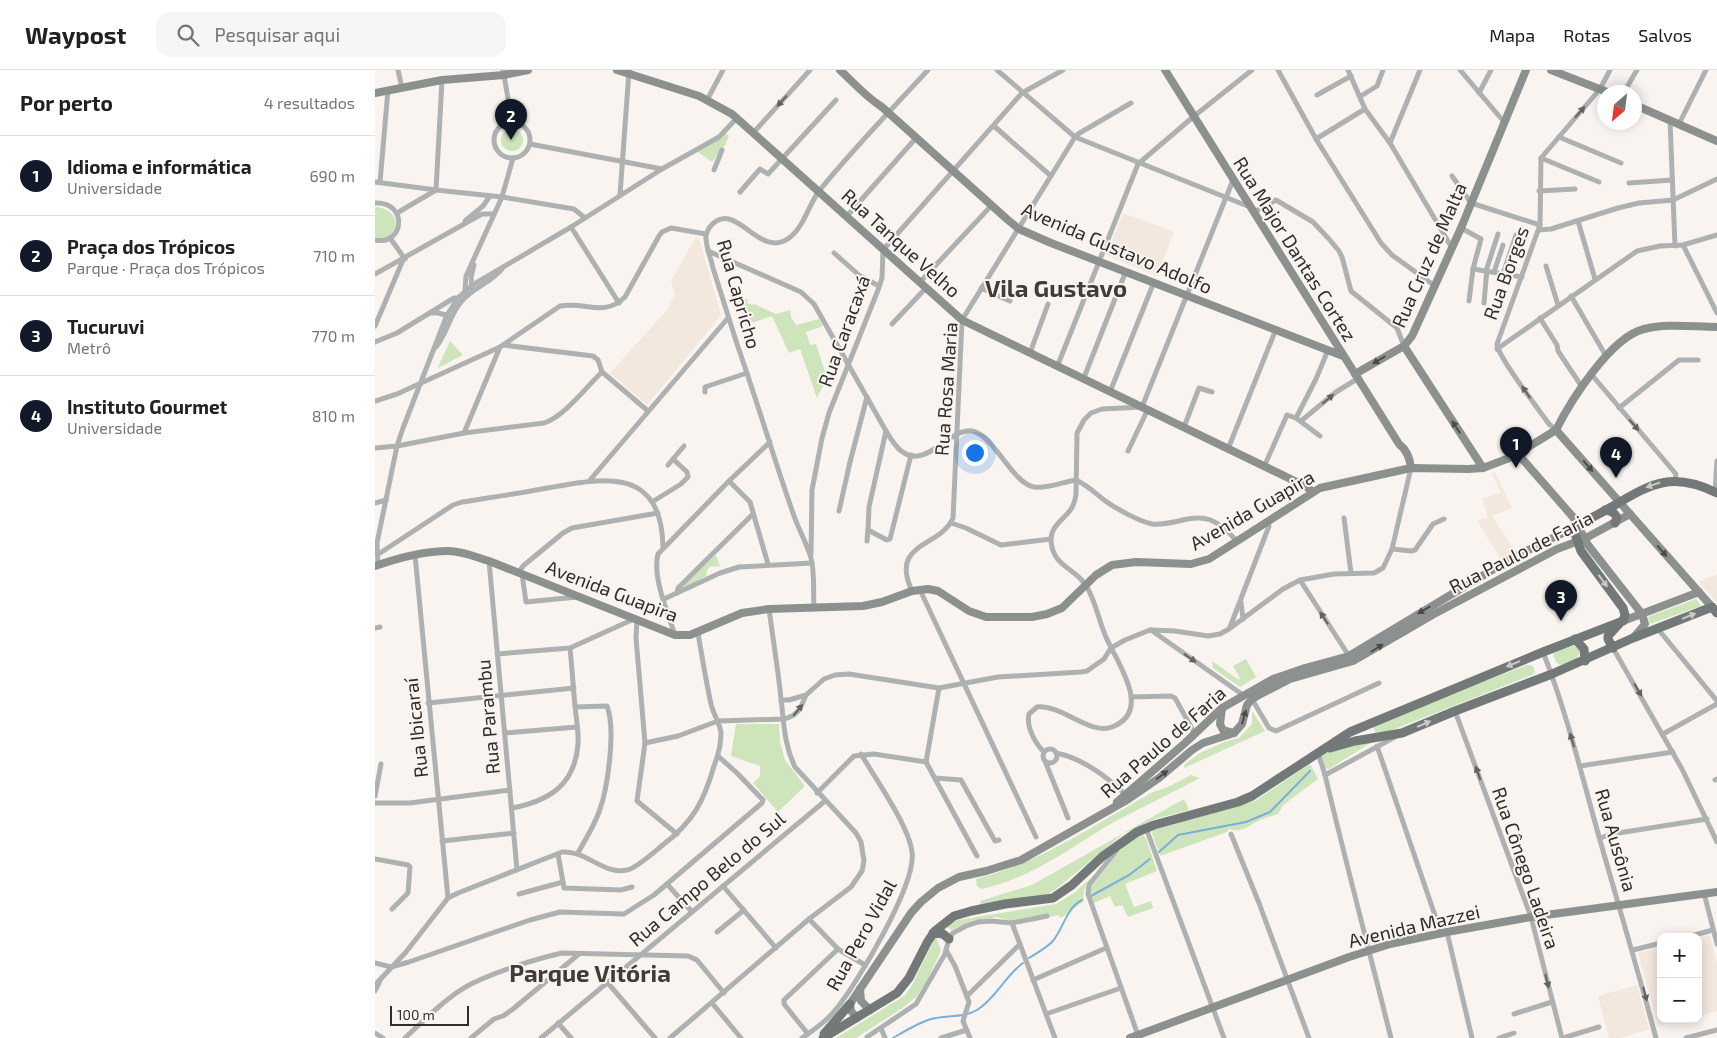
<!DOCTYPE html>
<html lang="pt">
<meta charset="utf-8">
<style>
:root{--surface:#fff;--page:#f6f6f6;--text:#202124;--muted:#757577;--line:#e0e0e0;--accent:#111827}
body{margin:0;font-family:"Exo 2",sans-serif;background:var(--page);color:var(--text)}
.controls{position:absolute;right:15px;bottom:15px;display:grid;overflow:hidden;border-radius:10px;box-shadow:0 2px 12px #0003}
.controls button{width:45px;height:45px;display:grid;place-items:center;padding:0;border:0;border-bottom:1px solid var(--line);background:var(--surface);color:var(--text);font:25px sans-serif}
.compass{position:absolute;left:1222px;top:15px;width:45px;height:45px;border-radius:50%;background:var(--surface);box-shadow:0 2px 12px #0003;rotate:208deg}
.scale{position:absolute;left:15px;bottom:12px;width:79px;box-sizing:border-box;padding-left:5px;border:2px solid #2f2e2c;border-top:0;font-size:14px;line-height:18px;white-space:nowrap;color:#2f2e2c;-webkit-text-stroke:4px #f9f4ef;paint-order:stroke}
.you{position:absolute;left:599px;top:382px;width:18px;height:18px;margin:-12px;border:4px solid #fff;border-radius:50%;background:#1a73e8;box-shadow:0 0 0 8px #1a73e833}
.badge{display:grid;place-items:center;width:32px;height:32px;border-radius:50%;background:var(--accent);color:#fff;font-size:16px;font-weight:700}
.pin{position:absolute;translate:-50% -41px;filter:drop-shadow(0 1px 2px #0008)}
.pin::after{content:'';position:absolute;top:26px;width:18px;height:15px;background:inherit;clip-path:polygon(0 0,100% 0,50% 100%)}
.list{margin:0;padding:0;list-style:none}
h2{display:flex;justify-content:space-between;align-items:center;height:65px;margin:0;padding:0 20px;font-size:21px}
h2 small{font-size:16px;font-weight:400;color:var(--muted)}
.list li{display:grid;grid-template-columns:32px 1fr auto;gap:15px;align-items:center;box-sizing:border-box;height:80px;padding:0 20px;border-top:1px solid var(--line)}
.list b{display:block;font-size:19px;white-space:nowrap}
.list p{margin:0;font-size:16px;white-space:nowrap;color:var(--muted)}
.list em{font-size:16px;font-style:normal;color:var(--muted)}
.icon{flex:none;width:28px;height:28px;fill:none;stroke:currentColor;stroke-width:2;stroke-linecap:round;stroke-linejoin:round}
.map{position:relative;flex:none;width:1342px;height:968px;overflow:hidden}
header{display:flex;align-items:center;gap:30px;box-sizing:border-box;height:70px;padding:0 25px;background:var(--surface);border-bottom:1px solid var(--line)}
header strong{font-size:24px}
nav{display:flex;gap:28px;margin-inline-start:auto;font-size:18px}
.search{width:350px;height:45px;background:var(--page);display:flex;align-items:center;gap:12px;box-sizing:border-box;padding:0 18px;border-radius:15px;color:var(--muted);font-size:19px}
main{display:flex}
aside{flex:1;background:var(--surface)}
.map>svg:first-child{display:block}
</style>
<header>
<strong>Waypost</strong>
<div class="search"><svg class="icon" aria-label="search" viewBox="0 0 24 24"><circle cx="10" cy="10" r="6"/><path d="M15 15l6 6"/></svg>Pesquisar aqui</div>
<nav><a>Mapa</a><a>Rotas</a><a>Salvos</a></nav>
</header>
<main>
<aside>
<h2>Por perto<small>4 resultados</small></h2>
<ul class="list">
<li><span class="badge">1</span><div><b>Idioma e informática</b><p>Universidade</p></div><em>690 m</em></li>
<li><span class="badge">2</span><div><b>Praça dos Trópicos</b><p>Parque · Praça dos Trópicos</p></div><em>710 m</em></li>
<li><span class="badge">3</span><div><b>Tucuruvi</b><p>Metrô</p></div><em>770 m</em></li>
<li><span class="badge">4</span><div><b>Instituto Gourmet</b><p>Universidade</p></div><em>810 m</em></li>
</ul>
</aside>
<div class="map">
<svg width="1342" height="968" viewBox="0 0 1342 968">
<rect width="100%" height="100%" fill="#f9f4ef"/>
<g fill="#f3e8de">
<path d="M748 143 799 162 782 206 731 185Z"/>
<path d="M321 167 324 168 346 245 272 335 235 303 292 240 300 224 296 211Z"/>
<path d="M1120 402 1137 438 1117 446 1140 481 1126 489 1102 451 1113 447 1107 429 1126 422 1116 403Z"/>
<path d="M1342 504V533L1323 512Z"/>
<path d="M1335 865 1342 893V941L1323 946V868Z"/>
<path d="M1286 877V949H1309L1283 956 1263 883Z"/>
<path d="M1262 915 1274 959 1246 968H1234L1223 926Z"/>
</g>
<g fill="#cee4bb">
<circle cx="137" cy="70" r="11"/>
<path d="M350 63 354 66 350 75 337 92 323 82Z"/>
<path d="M3 137C32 143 21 174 0 167V138Z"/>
<path d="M360 219 368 222 366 227 373 230 372 233 378 235 379 234 401 244 415 240 416 247 421 255 444 249 448 256 431 262 435 275 441 274 452 308 442 328 425 279 414 283 397 246 370 255 373 248 366 245 370 237 363 234 364 229 357 226Z"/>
<path d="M75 271 88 285 63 298V297Z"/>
<path d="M341 485 345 496 334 497 332 501 331 506 305 521 304 518Z"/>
<path d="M1321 529 1326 536 1275 554 1273 548 1275 546Z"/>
<path d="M1199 576 1204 580C1205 591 1194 592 1185 595L1181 592 1178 584 1187 579Z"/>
<path d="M871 589 881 607 865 617 838 598 837 591 864 610 865 608 858 596Z"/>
<path d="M1152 595H1156L1159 598 1160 602 1157 605 1007 664 1000 662 999 658 1001 653Z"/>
<path d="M877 641 890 661 809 698 810 694 825 683 849 672 864 668 877 654Z"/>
<path d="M361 654H404L405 672 410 690 430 716 403 742 378 713 385 706V696L356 686Z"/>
<path d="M997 672 954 699 950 698 946 685 954 681Z"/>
<path d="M935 694 943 709 908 735 903 744C898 746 892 747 887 749 875 754 868 764 854 759L852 762 785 786 777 763 778 760 880 731Z"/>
<path d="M816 705 825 708C797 723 767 737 739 752 696 777 656 809 606 819L602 816 601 809C665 793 720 754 778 722L793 717Z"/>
<path d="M809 729 814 740 780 749 748 764 680 820 672 824 606 836 605 831 657 815Z"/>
<path d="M767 764 771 768 782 801 750 814 759 837 776 831 778 838 753 847 747 835 740 837 735 826 719 833 714 820 750 774Z"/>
<path d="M726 799C716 810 706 816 709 831L686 848 683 845 657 852 656 851H637L621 847 589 854 577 860 572 857 573 854 583 850 681 834 699 823Z"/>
<path d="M561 866 566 881 552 910 542 926 529 937 481 968H461L529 926 536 917Z"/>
</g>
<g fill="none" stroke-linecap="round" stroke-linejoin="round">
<g stroke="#79afdb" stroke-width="2">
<path d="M784 782 803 765 871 752 895 742 935 701"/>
<path d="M716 826 754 805 775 789"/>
<path d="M654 888C662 883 671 878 677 872 688 860 691 838 707 830"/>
<path d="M518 968C530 961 543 953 556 949 571 945 589 948 602 940 621 928 630 906 648 893"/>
</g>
<g stroke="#aeb1b1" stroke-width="5">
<path d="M23 0 27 18"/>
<path d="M128 0 137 51"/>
<path d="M622 0 700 67 875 137"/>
<path d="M903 0 941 69 1006 173 1017 185 1060 216"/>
<path d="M973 0 990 39 1015 73 1077 178"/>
<path d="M1085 0 1130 53"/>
<path d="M1249 22 1262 0"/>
<path d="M1104 23 1116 0"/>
<path d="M942 25 976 6"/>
<path d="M986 26 1002 16 1008 0"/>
<path d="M332 30 348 0"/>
<path d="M1295 50 1300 176"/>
<circle cx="137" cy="70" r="18"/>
<path d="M1304 54 1331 0"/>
<path d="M619 56 676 106"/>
<path d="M379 62 435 0"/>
<path d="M1184 67 1246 93"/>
<path d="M941 69 990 39"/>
<path d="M1015 73 1045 0"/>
<path d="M155 74 287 99"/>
<path d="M1166 88 1224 112"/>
<path d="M339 100 347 80"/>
<path d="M1077 106 1096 133 1165 155"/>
<path d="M0 112 61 120 127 127 199 139 210 148"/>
<path d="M5 112 13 20"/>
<path d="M1254 113 1297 110"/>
<path d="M1164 121 1200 119"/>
<path d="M365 122 385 99 393 104 461 30"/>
<path d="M245 125 254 1"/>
<path d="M0 133C33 131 30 176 0 170"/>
<path d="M879 142 901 130 938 152 954 169 964 181 967 187 976 221 1022 258 1029 276"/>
<path d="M22 143 61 120 67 10"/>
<path d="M471 147 541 68"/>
<path d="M90 151 108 136 115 126"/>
<path d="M1203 151 1220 209"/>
<path d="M196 157 244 233"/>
<path d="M1086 158 1106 169 1098 199 1094 231"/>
<path d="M1164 160 1176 159 1243 138 1264 133 1298 130 1342 109"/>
<path d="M15 168 30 189"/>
<path d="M1308 175 1342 243"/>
<path d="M333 181 426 222 439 234 511 361C515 367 519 375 525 380 551 402 572 358 597 361 619 365 637 413 659 417 673 419 687 412 701 410 712 415 719 422 729 430 740 438 763 451 777 454 786 455 795 453 804 451 831 443 842 450 861 470"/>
<path d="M459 183 485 206 504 216"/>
<path d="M1171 196 1183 235"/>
<path d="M1098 199 1147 207"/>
<path d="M1119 202 1128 175"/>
<path d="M0 204 107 144H119"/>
<path d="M1128 204 1141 165"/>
<path d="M545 212 616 136"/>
<path d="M97 218 96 207 99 195"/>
<path d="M606 218 635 231"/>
<path d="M93 225 90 220 91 206 127 127 138 88"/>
<path d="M1196 226 1231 286"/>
<path d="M1109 233 1112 198 1123 164"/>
<path d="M56 243H63L75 246"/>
<path d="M1165 248 1182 275 1183 281 1207 317"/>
<path d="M517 254 551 218"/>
<path d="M0 256 28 190"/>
<path d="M0 272 22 263 79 228H83"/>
<path d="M61 277C72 263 75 245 86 232 97 218 116 213 127 199"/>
<path d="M1122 279 1262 181 1285 176 1308 175 1342 165"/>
<path d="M655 283 673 234"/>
<path d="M682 297 763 94 818 47 877 0"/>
<path d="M227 302 273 341"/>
<path d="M1216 304 1301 404 1300 411"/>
<path d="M708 310 751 201"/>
<path d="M330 322V317L372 303"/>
<path d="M735 322 779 212"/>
<path d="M0 331 22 324 125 277 185 236C211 231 228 248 250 227L284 166 287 162 296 158 331 164"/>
<path d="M1244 338 1304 290H1323"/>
<path d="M921 348 941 309 953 280"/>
<path d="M926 351 961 322 982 309"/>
<path d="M809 357 824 318 837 322"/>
<path d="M1181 360 1174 354C1165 341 1122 286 1122 274L1165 155 1166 88 1225 19 1235 0"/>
<path d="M511 361 494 437 493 460 512 470 515 469 536 385"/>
<path d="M89 363 125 277"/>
<path d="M0 378 22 376 89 363 169 353C190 346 211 317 227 302L223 290 218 286 128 275"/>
<path d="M853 379 901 259"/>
<path d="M753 381 773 339"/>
<path d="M293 395 309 376"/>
<path d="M889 397 912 345 921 348 945 366"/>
<path d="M215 410 353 248"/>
<path d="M354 411 375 432 393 494"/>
<path d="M1340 422 1342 391"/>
<path d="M277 432 306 414 313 407 312 402 298 389"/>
<path d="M0 433 11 430"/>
<path d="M464 441 475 392 492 327"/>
<path d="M969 448 976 503"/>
<path d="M576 453 591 458 626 475 676 469"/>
<path d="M492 471 493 460"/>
<path d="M1017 479 1036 481 1040 480 1058 454 1069 449"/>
<path d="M436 484 437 420 447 368 454 343 503 220 507 208 508 180 647 23 688 0"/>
<path d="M2 485 78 435 87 432C113 428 140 424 167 419 226 408 287 394 288 478"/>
<path d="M40 485 73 828"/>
<path d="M114 491 142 800"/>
<path d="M3 495 2 473 22 376 28 358 72 245 83 228 96 216 196 157 287 99 344 67 362 48"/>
<path d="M144 502 148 496 188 463 197 458 283 443"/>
<path d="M147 504 151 532 202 527"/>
<path d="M925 510 974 586"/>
<path d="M545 520 661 767"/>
<path d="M537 521C514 472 565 478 578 448L587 250 700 67 703 64 756 33"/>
<path d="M302 523 303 518 378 444"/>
<path d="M289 529 345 503 364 497 437 493"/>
<path d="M866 532 868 549"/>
<path d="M439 537C438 522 440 504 436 488 432 474 424 460 419 446 399 389 382 331 362 274 354 249 346 224 338 198 336 188 330 175 331 165 331 164 334 159 334 158 360 125 383 191 414 168 429 157 433 136 444 121 478 79 516 40 553 0"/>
<path d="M262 550 261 568 270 673 262 731 302 764"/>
<path d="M855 557 894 456 892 451"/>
<path d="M0 558 5 557"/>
<path d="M1283 559 1342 631"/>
<path d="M776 560 868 625"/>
<path d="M300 565C293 543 277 507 283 484L354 411 395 372"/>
<path d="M1238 578 1307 699 1342 772"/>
<path d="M1168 582C1190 638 1205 698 1221 756 1241 827 1262 897 1281 968"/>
<path d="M122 584 195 578 259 549"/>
<path d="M564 618 551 692 602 786"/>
<path d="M756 627 796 626 800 628 820 664"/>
<path d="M877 629 894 658 901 661 1004 613"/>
<path d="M406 630H414L431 625 449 609 460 605 474 604 564 618 623 607 706 602 712 601 729 589 736 578 750 570 775 560 800 561 833 566 845 564 854 559 908 519 925 510 959 504 999 503 1008 498 1017 479 1036 398"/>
<path d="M53 633 199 618"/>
<path d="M200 637 232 636C241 659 233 718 224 742 219 756 210 770 203 783"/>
<path d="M1080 641 1156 847 1187 968"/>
<path d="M130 663 202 657"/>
<path d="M1288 664 1342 634"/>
<path d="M270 673 303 666 343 651 408 649C423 646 426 638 431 625"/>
<path d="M1002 676 1066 863"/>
<circle cx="675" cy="686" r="7"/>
<path d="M669 682C660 673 651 657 654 644L662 637C686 634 716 666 737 657 779 641 741 591 731 567 724 552 720 528 710 514 698 497 678 496 676 471 675 456 689 450 696 439 699 435 700 430 701 425L702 363 709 350 716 343 727 339 767 337 858 110"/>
<path d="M681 683C707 688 731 706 750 724"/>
<path d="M943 683 950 705C971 793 994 880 1016 968"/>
<path d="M670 691 693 748"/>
<path d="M1205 696 1298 682"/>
<path d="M950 705 1020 667"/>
<path d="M560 708 586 710 620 771 624 770"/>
<path d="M1340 710 1342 709"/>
<path d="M442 723 479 686 499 684 551 692"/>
<path d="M0 726 6 694"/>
<path d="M0 733H35L135 720"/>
<path d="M137 738C174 731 200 715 203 674 204 662 201 648 200 636 198 616 197 597 195 578"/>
<path d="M771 758 849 968"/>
<path d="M856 764 884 833 934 968"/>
<path d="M1225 768 1237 764 1332 749"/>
<path d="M67 771 139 763"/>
<path d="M742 780 714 815 713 824 764 968"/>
<path d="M183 784 189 818 246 820 257 817"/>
<path d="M0 789 33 795 35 797 33 823 17 839"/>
<path d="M292 814 317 842"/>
<path d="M348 816 401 878"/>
<path d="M1329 823 1342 874"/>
<path d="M144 824 188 812"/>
<path d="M434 849 463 879 490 895"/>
<path d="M637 853 680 968"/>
<path d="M342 862 369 840"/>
<path d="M1072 862 1097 968"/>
<path d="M1312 867 1338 860"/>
<path d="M571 880 580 896 594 932 588 951 595 968"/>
<path d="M1258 880 1286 873"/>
<path d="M0 893 16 897 34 892 155 850 185 842 249 844 279 825 387 733 388 730 362 703 343 686"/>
<path d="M658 910 731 878"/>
<path d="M232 912 280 968"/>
<path d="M0 915 31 882 73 828 83 823 187 782C211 780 228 805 252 800 262 798 280 781 289 774 318 752 329 731 339 696 343 686 346 674 346 663 345 653 338 644 336 634 331 611 327 587 323 563"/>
<path d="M0 921 5 911"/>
<path d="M592 926 645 874"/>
<path d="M337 933 366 968"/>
<path d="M671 944 746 918"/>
<path d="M1139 944 1177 932"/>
<path d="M183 953 196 968"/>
<path d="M506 958 510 968"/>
<path d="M0 963 8 968"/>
<path d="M433 964 409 934V930L463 879"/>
<path d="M492 967 541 934 570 884 574 869 578 863 591 856 603 852 616 851 637 853 672 846"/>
<path d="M30 968C48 951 74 925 96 914 120 902 160 889 187 883L313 886 322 890 349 923"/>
<path d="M96 968 119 949 128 946 138 939 204 884"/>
<path d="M166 968 450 731"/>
<path d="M295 968 434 849 476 817 487 801 489 791 486 772 481 763 420 697C409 675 409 653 406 629 403 599 398 569 394 539"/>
<path d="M427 968C440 959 453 950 462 938 483 912 542 813 537 782 534 756 500 708 486 684"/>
<path d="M566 968 592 960"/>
<path d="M1124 968 1139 963"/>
<path d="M1188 968 1224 957"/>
<path d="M1311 968 1342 960"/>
</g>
<g stroke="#8c918f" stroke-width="8">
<path d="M242 0 324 26 357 44 587 250 930 416 937 421"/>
<path d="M465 0C479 13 491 27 507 37L633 150 644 159 676 173 968 286"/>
<path d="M790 0 1024 374C1032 380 1035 389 1036 398"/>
<path d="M1176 0 1232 22"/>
<path d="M0 23 67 10 129 5 153 0"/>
<path d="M1260 35 1342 71"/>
<path d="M1029 276 1108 398"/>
<path d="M980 304 1029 276 1037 266 1086 158 1151 0"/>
<path d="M1181 360 1337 537"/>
<path d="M1181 360C1196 330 1236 267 1269 259 1292 253 1319 257 1342 257"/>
<path d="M1143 384 1198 447 1213 475 1267 544 1270 554 1259 567"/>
<path d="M0 496C23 488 48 481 73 481 87 481 101 487 114 491L285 559 300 565H315L367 543 394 539 488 536 507 532 537 521 553 519 563 521 594 541 611 547H657L672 544 687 538 721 505 737 495 761 492 816 494 834 489 945 418 1036 398 1093 399 1108 398 1137 387 1181 360"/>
<path d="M1248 551 1324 522"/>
<path d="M847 638 845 654 848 660 859 663"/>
<path d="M742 732 810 673 847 638 898 609 930 598 974 586 1137 488 1198 458"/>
<path d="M485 919 486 931 495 940"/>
<path d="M482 948 476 941 475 934 536 843 546 832 563 818 584 807 611 801 646 790 752 730 784 708 817 680 828 673 859 663 867 654 872 635 877 629 882 626 915 609 978 591 1059 544 1182 479 1209 469 1255 444"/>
<path d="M755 968 974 887 1015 874 1072 862 1156 847 1342 822"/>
</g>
<g stroke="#737978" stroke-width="9">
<path d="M1230 440C1235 441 1240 442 1242 448L1240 453"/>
<path d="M1248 551 1250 545 1248 538 1206 481 1198 458C1212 450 1226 443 1240 435 1278 412 1299 402 1342 423"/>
<path d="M1200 569 1209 579 1210 591"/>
<path d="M1238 578 1233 569V566L1244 554"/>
<path d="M955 678 980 671 1027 663 1080 641 1177 604 1258 568 1337 537 1342 543"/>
<path d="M558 863 568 864 574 869"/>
<path d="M449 964 475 934"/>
<path d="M448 968 522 923 534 908 553 871 560 861 579 846 596 841 630 834 678 828 697 815 728 786 762 762 779 755 863 732 877 726 975 662 1168 582 1248 551"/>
</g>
</g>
<defs><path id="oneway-solid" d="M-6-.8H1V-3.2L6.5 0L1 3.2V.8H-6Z" transform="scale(1.25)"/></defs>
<g fill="#626261">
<use href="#oneway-solid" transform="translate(407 31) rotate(132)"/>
<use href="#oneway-solid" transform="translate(1205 42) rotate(-49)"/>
<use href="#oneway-solid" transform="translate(1151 322) rotate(-125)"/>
<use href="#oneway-solid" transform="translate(953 329) rotate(-40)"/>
<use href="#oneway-solid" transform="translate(1259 355) rotate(49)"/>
<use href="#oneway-solid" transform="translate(949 548) rotate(-123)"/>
<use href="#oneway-solid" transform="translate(815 588) rotate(35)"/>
<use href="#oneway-solid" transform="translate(1263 620) rotate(60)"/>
<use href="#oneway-solid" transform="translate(423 640) rotate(-51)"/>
<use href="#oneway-solid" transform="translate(1197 670) rotate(-107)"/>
<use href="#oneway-solid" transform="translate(1103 703) rotate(-110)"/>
<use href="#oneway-solid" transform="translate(1172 911) rotate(76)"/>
<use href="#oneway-solid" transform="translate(1270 924) rotate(75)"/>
</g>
<g fill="#4b4c4a">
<use href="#oneway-solid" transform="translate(1004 290) rotate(149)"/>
<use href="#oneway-solid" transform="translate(1081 357) rotate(-124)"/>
<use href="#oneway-solid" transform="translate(1213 396) rotate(49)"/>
<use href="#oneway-solid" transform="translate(1287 481) rotate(49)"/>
<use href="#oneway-solid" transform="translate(1049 540) rotate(150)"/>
<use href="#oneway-solid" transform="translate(1002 578) rotate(-32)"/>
<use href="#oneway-solid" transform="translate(869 647) rotate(-74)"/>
<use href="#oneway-solid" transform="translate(787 705) rotate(-37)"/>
</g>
<g fill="#cac9c5">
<use href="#oneway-solid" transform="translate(1278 415) rotate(161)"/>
<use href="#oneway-solid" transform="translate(1228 511) rotate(54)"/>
<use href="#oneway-solid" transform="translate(1314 546) rotate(-22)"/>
<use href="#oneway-solid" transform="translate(1138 594) rotate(158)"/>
<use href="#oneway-solid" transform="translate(1049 654) rotate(-23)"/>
</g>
<g text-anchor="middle" stroke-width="4" stroke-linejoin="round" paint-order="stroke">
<g font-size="19" fill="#2f2e2c" stroke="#f9f4ef">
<text transform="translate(526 173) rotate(42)" y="7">Rua Tanque Velho</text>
<text transform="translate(742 178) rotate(23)" y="7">Avenida Gustavo Adolfo</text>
<text transform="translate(920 179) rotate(58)" y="7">Rua Major Dantas Cortez</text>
<text transform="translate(1054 185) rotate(-66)" y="7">Rua Cruz de Malta</text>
<text transform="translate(1131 203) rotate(-70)" y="7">Rua Borges</text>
<text transform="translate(364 224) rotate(74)" y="7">Rua Capricho</text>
<text transform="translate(469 261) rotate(-70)" y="7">Rua Caracaxá</text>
<text transform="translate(571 319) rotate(-86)" y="7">Rua Rosa Maria</text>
<text transform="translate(877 440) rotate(-30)" y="7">Avenida Guapira</text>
<text transform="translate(1146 482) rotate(-27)" y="7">Rua Paulo de Faria</text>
<text transform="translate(237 521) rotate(21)" y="7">Avenida Guapira</text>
<text transform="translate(113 647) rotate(-95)" y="7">Rua Parambu</text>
<text transform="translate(41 658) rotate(-96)" y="7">Rua Ibicaraí</text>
<text transform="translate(788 672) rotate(-41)" y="7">Rua Paulo de Faria</text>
<text transform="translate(1241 770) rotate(74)" y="7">Rua Ausônia</text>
<text transform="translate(1151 798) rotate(71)" y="7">Rua Cônego Ladeira</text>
<text transform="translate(332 809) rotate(-40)" y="7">Rua Campo Belo do Sul</text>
<text transform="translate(1039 856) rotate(-13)" y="7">Avenida Mazzei</text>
<text transform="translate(486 865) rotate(-61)" y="7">Rua Pero Vidal</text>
</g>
<g font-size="24" font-weight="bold" fill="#403c38" stroke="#f9f4ef">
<text x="681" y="227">Vila Gustavo</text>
<text x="215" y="912">Parque Vitória</text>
</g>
</g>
</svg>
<div class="controls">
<button>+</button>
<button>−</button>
</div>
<svg class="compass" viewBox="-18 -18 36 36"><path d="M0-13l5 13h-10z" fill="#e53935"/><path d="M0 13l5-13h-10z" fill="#757577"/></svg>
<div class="scale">100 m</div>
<div class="you"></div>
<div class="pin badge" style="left:1141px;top:398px">1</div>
<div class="pin badge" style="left:136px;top:70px">2</div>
<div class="pin badge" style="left:1186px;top:551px">3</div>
<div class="pin badge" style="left:1241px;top:408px">4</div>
</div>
</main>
